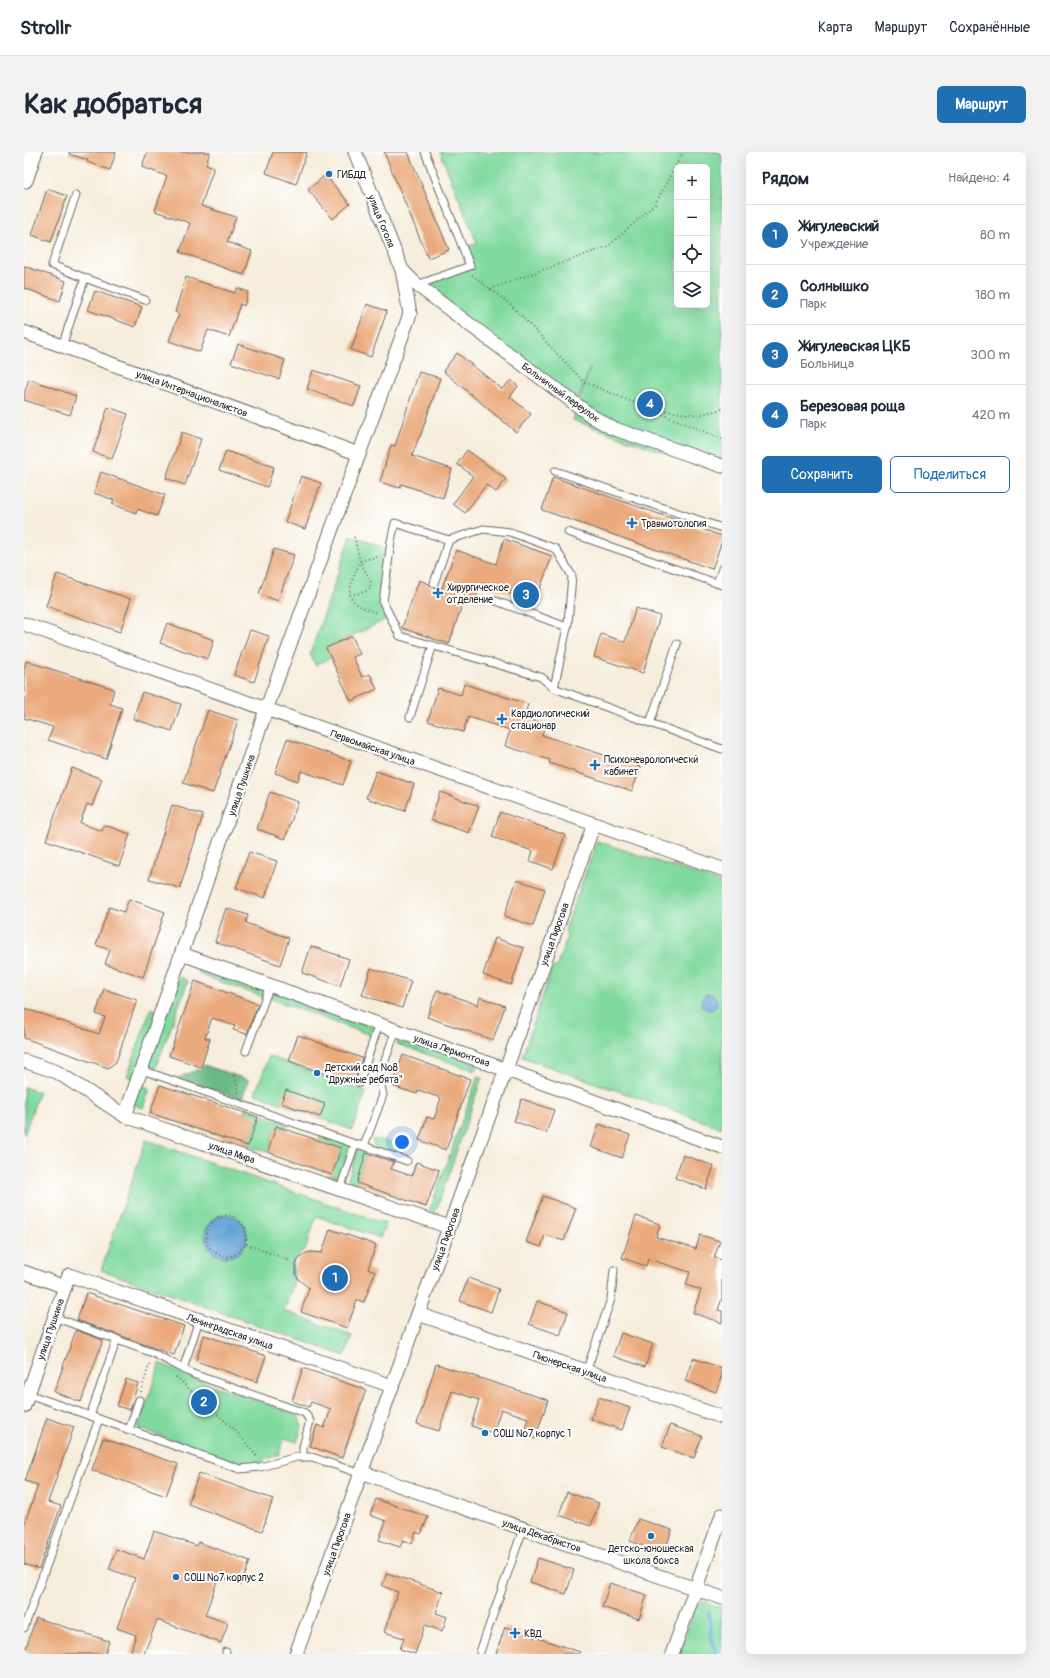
<!DOCTYPE html>
<html lang="ru">
<meta charset="utf-8">
<style>
:root{--surface:#fff;--page:#f2f2f3;--text:#1f2937;--muted:#747a83;--line:#e0e1e3;--accent:#1f6fb2}
body{margin:0;font-family:Pangolin,sans-serif;background:var(--page);color:var(--text)}
.controls{position:absolute;right:12px;top:12px;display:grid;overflow:hidden;border-radius:6px;box-shadow:0 4px 16px #0002}
.controls button{width:36px;height:36px;display:grid;place-items:center;padding:0;border:0;border-bottom:1px solid var(--line);background:var(--surface);color:var(--text);font:20px sans-serif}
.you{position:absolute;left:378px;top:990px;width:14px;height:14px;margin:-10px;border:3px solid #fff;border-radius:50%;background:#1a73e8;box-shadow:0 0 0 6px #1a73e833}
.badge{display:grid;place-items:center;width:26px;height:26px;border-radius:50%;background:var(--accent);color:#fff;font-size:13px;font-weight:700}
.pin{position:absolute;translate:-50% -50%;border:2px solid #fff;box-shadow:0 1px 4px #0006}
.list{margin:0;padding:0;list-style:none}
h2{display:flex;justify-content:space-between;align-items:center;height:52px;margin:0;padding:0 16px;font-size:17px}
h2 small{font-size:13px;font-weight:400;color:var(--muted)}
.list li{display:grid;grid-template-columns:26px 1fr auto;gap:12px;align-items:center;box-sizing:border-box;height:60px;padding:0 16px;border-top:1px solid var(--line)}
.list b{display:block;font-size:15px;white-space:nowrap}
.list p{margin:0;font-size:13px;white-space:nowrap;color:var(--muted)}
.list em{font-size:13px;font-style:normal;color:var(--muted)}
.actions{display:flex;gap:8px;padding:12px 16px}
.actions a{flex:1;padding:9px 0;border:1px solid var(--accent);border-radius:6px;text-align:center;font-size:14px;color:var(--accent)}
.actions .main{background:var(--accent);color:#fff}
.icon{flex:none;width:22px;height:22px;fill:none;stroke:currentColor;stroke-width:2;stroke-linecap:round;stroke-linejoin:round}
.map{position:relative;flex:none;width:698px;height:1502px;overflow:hidden;border-radius:6px}
header{display:flex;align-items:center;gap:24px;box-sizing:border-box;height:56px;padding:0 20px;background:var(--surface);border-bottom:1px solid var(--line)}
header strong{font-size:19px}
nav{display:flex;gap:22px;margin-inline-start:auto;font-size:14px}
.intro{display:flex;align-items:center;justify-content:space-between;box-sizing:border-box;height:96px;padding:0 24px}
h1{margin:0;font-size:28px}
.button{padding:10px 18px;border-radius:6px;background:var(--accent);color:#fff;font-size:14px;font-weight:700}
main{display:flex;gap:24px;padding:0 24px}
aside{flex:1;background:var(--surface);border-radius:6px;box-shadow:0 4px 16px #0002}
.map>svg:first-child{display:block}
</style>
<header>
<strong>Strollr</strong>
<nav><a>Карта</a><a>Маршрут</a><a>Сохранённые</a></nav>
</header>
<div class="intro"><h1>Как добраться</h1><a class="button">Маршрут</a></div>
<main>
<div class="map">
<svg width="698" height="1502" viewBox="0 0 698 1502">
<rect width="100%" height="100%" fill="#fff"/>
<filter id="ink" filterUnits="userSpaceOnUse"><feTurbulence type="fractalNoise" baseFrequency=".025" numOctaves="2"/><feDisplacementMap in="SourceGraphic" scale="8" xChannelSelector="R" yChannelSelector="G"/><feConvolveMatrix kernelMatrix="1 2 1 2 8 2 1 2 1" color-interpolation-filters="sRGB"/></filter>
<filter id="wash" filterUnits="userSpaceOnUse"><feTurbulence type="fractalNoise" baseFrequency=".012" numOctaves="4" result="noise"/><feDisplacementMap in="SourceGraphic" scale="16" xChannelSelector="R" yChannelSelector="G"/><feGaussianBlur stdDeviation="0.9" result="paint"/><feColorMatrix in="noise" values="0 0 0 0 0 0 0 0 0 0 0 0 0 0 0 0 0 1.4 0 .05"/><feComposite in="paint" operator="in"/></filter>
<g filter="url(#wash)">
<rect width="100%" height="100%" fill="#f6eddc"/>
<g fill="#80d99e" stroke="#4e7a5d" fill-rule="evenodd">
<path d="M416 0H698V321L549 268 566 216 552 252 393 133 445 114 439 97 453 91ZM653 15H683V153H653Z"/>
<path d="M327 384 366 398 359 450 367 465 303 496 307 506 291 513 286 502Z"/>
<path d="M573 689 698 731V976L498 905 528 816 533 814 543 785 541 778Z"/>
<path d="M177 814 242 838 239 845 174 822Z"/>
<path d="M155 825 164 829 131 918 123 915Z"/>
<path d="M249 840 351 876 349 884 247 847Z"/>
<path d="M127 856 136 860 111 927 103 924Z"/>
<path d="M375 885 453 912 451 919 373 892Z"/>
<path d="M245 904 342 940 328 978 231 942Z"/>
<path d="M454 924 458 925 411 1062 405 1060Z"/>
<path d="M114 932 126 936 119 956 107 952Z"/>
<path d="M0 935 15 940 0 983Z"/>
<path d="M221 956 264 972 262 977 252 975 244 1000 224 994 234 966 220 961Z"/>
<path d="M297 982 326 993 316 1025 308 1023 295 989Z"/>
<path d="M348 987 376 991 374 1001 351 997Z"/>
<path d="M122 988 362 1072 356 1086 292 1064 282 1097 269 1109 271 1127 260 1159 328 1184 321 1204 77 1118Z"/>
<path d="M333 998 342 1001 333 1031 324 1028Z"/>
<path d="M136 1211 174 1228 274 1263 278 1274 273 1290 260 1286 255 1302 234 1311 213 1312 114 1276Z"/>
<path d="M678 1449 698 1456V1502H655L671 1456Z"/>
</g>
<path fill="#68b985" stroke="#426a50" d="M180 913 225 928 218 947 154 926 175 917Z"/>
<g fill="#64a2d6" stroke="#405f79">
<circle cx="685" cy="850" r="8"/>
<circle cx="202" cy="1084" r="21"/>
</g>
<g fill="none" stroke-linecap="round" stroke-linejoin="round">
<path stroke="#64a2d6" stroke-width="3.5" d="M685 1460 687 1483 692 1502"/>
</g>
<g id="blocks">
<g fill="#eaaa7d">
<path d="M45 0H92L86 18 63 10 64 8 45 2Z"/>
<path d="M123 0H186L182 12 190 15 177 54 212 65 203 90 228 99 220 123 156 100 166 71 131 59 143 24 118 15Z"/>
<path d="M249 0H283L272 32 242 21Z"/>
<path d="M360 0H384L425 98 404 106Z"/>
<path d="M301 23 326 52 309 67 284 38Z"/>
<path d="M23 37 43 44 27 90 8 83Z"/>
<path d="M0 114 42 129 36 149 0 136Z"/>
<path d="M162 125 211 141 213 136 224 140 220 154 216 152 205 185 184 178 176 200 145 189 155 162 151 160Z"/>
<path d="M71 139 118 155 111 175 64 158Z"/>
<path d="M343 152 363 159 347 205 327 198Z"/>
<path d="M214 192 261 208 255 227 207 211Z"/>
<path d="M433 201 478 237 487 228 494 234 486 245 507 262 492 280 419 219Z"/>
<path d="M289 218 337 234 330 254 283 237Z"/>
<path d="M395 220 416 226 396 285H395L388 304 428 317 419 346 377 332 376 336 356 330 367 293 371 294Z"/>
<path d="M5 227 52 244 46 263 0 248V242Z"/>
<path d="M84 255 104 262 88 307 69 300Z"/>
<path d="M158 280 177 287 161 333 142 326Z"/>
<path d="M443 298 482 327 472 340 462 333 441 361 429 352 449 324 433 312Z"/>
<path d="M202 299 250 315 243 335 195 318Z"/>
<path d="M77 320 141 343 133 364 113 357 112 361 88 352 90 348 70 341Z"/>
<path d="M277 324 297 331 281 377 261 370Z"/>
<path d="M529 325 698 384V389L688 417 518 358Z"/>
<path d="M480 387 528 404 511 450 457 431 453 442 443 438 425 492 378 476 395 428 405 432 409 436 414 434 418 436 432 398 472 412Z"/>
<path d="M250 397 270 403 254 449 235 442Z"/>
<path d="M33 422 107 447 96 480 22 454Z"/>
<path d="M612 456 636 464 619 521 570 505 577 482 601 490Z"/>
<path d="M143 471 190 488 184 507 136 491Z"/>
<path d="M226 478 245 484 230 530 210 523Z"/>
<path d="M328 484 336 502 329 505 338 525 346 522 353 537 327 549 302 496Z"/>
<path d="M2 509 90 537 86 552 98 556 82 607 24 588 29 575 0 566V516Z"/>
<path d="M440 532 504 552 500 566 521 572 518 583 617 615 608 639 525 611 526 608 481 594 486 578 444 565 439 580 404 569 414 536 437 543Z"/>
<path d="M118 540 157 552 148 579 109 567Z"/>
<path d="M184 558 214 568 189 641 159 631Z"/>
<path d="M263 587 327 609 319 633 277 619 274 629 251 621Z"/>
<path d="M48 616 78 627 68 654 63 652 56 671 78 679 80 673 106 682 95 714 22 688Z"/>
<path d="M352 619 390 632 381 659 342 646Z"/>
<path d="M246 640 274 650 261 687 233 677Z"/>
<path d="M416 640 455 654 445 681 407 668Z"/>
<path d="M148 653 179 663 156 736 125 727Z"/>
<path d="M476 660 541 683 529 717 506 709 509 699 468 685Z"/>
<path d="M225 700 253 709 241 746 212 736Z"/>
<path d="M493 728 521 737 509 774 480 764Z"/>
<path d="M105 747 141 760 119 825 81 812 86 798 72 793 85 755 100 760Z"/>
<path d="M202 756 224 763 222 771 265 786 256 813 191 790Z"/>
<path d="M471 786 500 796 487 833 459 823Z"/>
<path d="M287 794 325 807 316 834 278 821Z"/>
<path d="M347 816 387 829 378 856 338 843Z"/>
<path d="M171 829 234 852 223 882 209 878 211 874 188 866 181 886 186 887 177 915 145 904Z"/>
<path d="M80 837 113 848 92 910 84 916 0 886V856L75 882 81 865 72 862Z"/>
<path d="M413 838 454 853 456 845 481 854 469 888 403 865Z"/>
<path d="M274 883 338 906 330 932 265 909Z"/>
<path d="M379 903 446 927 422 998 395 988 403 965 410 967 417 946 394 938 393 942 368 934Z"/>
<path d="M136 933 234 965 224 994 126 961Z"/>
<path d="M262 938 301 952 296 965 257 951Z"/>
<path d="M498 947 530 958 522 981 490 969Z"/>
<path d="M575 972 606 983 598 1006 567 995Z"/>
<path d="M252 974 317 996 308 1023 244 1000Z"/>
<path d="M342 1001 370 1010 367 1017 388 1024 392 1010 415 1018 402 1055 333 1031Z"/>
<path d="M659 1003 690 1014 682 1037 651 1026Z"/>
<path d="M519 1044 552 1056 540 1089 521 1083 517 1095 502 1090Z"/>
<path d="M612 1064 636 1072 632 1085 672 1097 676 1083 696 1089 690 1106 698 1108V1146L694 1158 698 1159V1171L669 1161 677 1138 662 1133 666 1120 624 1107 622 1114 598 1106Z"/>
<path d="M306 1077 352 1093 344 1117 351 1120 340 1150 333 1148 323 1176 277 1160 285 1136 275 1128 272 1123V1113L274 1108 282 1101 287 1100 298 1101Z"/>
<path d="M444 1126 475 1137 467 1160 436 1149Z"/>
<path d="M62 1141 160 1174 150 1203 53 1168Z"/>
<path d="M513 1149 544 1160 536 1183 505 1172Z"/>
<path d="M52 1178 79 1188 57 1250 30 1240Z"/>
<path d="M597 1181 629 1192 621 1215 589 1204Z"/>
<path d="M180 1183 242 1204 233 1230 172 1209Z"/>
<path d="M669 1206 698 1216V1223L692 1240 661 1229Z"/>
<path d="M412 1212 524 1248 511 1287 499 1283 504 1266 477 1257 469 1281 447 1274 455 1248 428 1239 415 1279 393 1272Z"/>
<path d="M279 1216 342 1238 318 1306 286 1294 293 1273 300 1276 307 1257 287 1250 285 1255 268 1249Z"/>
<path d="M102 1227 114 1231 106 1258 93 1254Z"/>
<path d="M575 1245 606 1256 598 1278 567 1267Z"/>
<path d="M23 1266 50 1275 24 1350 37 1354 15 1417 0 1412V1373L14 1333 1 1329Z"/>
<path d="M646 1273 678 1284 670 1306 638 1295Z"/>
<path d="M79 1286 154 1312 142 1344 68 1318Z"/>
<path d="M175 1321 249 1347 238 1379 164 1352Z"/>
<path d="M543 1340 575 1351 567 1374 535 1363Z"/>
<path d="M352 1347 404 1365 397 1382 392 1380 388 1391 379 1388 376 1395 355 1388 362 1369 346 1363Z"/>
<path d="M614 1367 648 1378 640 1401 606 1389Z"/>
<path d="M130 1379 173 1394 174 1390 226 1409 217 1433 195 1424 181 1463 204 1471 197 1491 133 1468 120 1502H106L112 1483 93 1476 111 1426 85 1417 92 1397 120 1407Z"/>
<path d="M514 1406 550 1418 542 1442 506 1430Z"/>
<path d="M363 1421 419 1440 412 1461 423 1465 418 1479 401 1473 391 1502 376 1497 380 1486 360 1480 374 1440 358 1434Z"/>
<path d="M586 1431 623 1443 615 1467 578 1455Z"/>
<path d="M12 1466 85 1489 81 1502H10L1 1499Z"/>
<path d="M481 1475 556 1500 555 1502H472Z"/>
</g>
</g>
</g>
<g filter="url(#ink)">
<use href="#blocks" fill-opacity="0" stroke="#68655f" stroke-width="1"/>
<g fill="none" stroke-linecap="round" stroke-linejoin="round">
<g stroke="#68655f" stroke-width="9">
<g id="lane">
<path d="M52 43 28 113 61 126"/>
<path d="M393 133 446 114 401 0"/>
<path d="M38 194 61 126 121 148"/>
<path d="M531 319 698 376"/>
<path d="M544 380 698 433"/>
<path d="M410 431 425 388"/>
<path d="M693 431 698 417"/>
<path d="M472 449 543 475"/>
<path d="M653 492 626 571 698 597"/>
<path d="M530 536 544 471 548 424 532 397 486 380 459 377 425 388 371 371 367 389 359 450 376 484 517 525 530 536 626 571"/>
<path d="M386 565 409 493"/>
<path d="M222 899 246 833"/>
<path d="M118 918 331 992"/>
<path d="M335 931 355 872"/>
<path d="M340 994 359 943 355 925 372 878"/>
<path d="M316 1037 331 992 340 994 383 1009"/>
<path d="M30 1165 129 1201 169 1222 281 1261 286 1269 279 1295V1305"/>
<path d="M159 1217 175 1168"/>
<path d="M562 1220 587 1147 590 1118"/>
<path d="M66 1264 93 1187"/>
<path d="M75 1267 216 1317 236 1315 273 1305H288L337 1322"/>
<path d="M105 1278 115 1248"/>
<path d="M0 1476 75 1267 4 1242"/>
<path d="M456 1500 499 1377"/>
<path d="M202 1502V1500"/>
</g>
</g>
<g stroke="#68655f" stroke-width="15">
<g id="street">
<path d="M331 0 378 118 393 133 569 265 588 276 698 314"/>
<path d="M0 180 335 302"/>
<path d="M0 472 698 717"/>
<path d="M158 802 698 995"/>
<path d="M0 909 33 920 101 964 425 1075"/>
<path d="M101 964 242 558 386 162 378 118"/>
<path d="M0 1120 41 1135"/>
<path d="M394 1162 698 1265"/>
<path d="M0 1254 45 1123 368 1234"/>
<path d="M337 1320 698 1446"/>
<path d="M272 1502 570 672"/>
<path d="M648 1502 698 1363"/>
</g>
</g>
<g stroke="#68655f" stroke-width="20">
<path id="secondary" d="M0 27 9 0"/>
</g>
<g stroke="#68655f" stroke-width="2" stroke-dasharray="1 3" stroke-linecap="butt">
<path d="M448 123 487 153 560 230 698 287"/>
<path d="M466 137 585 94 631 52 659 0"/>
<path d="M630 258 675 263 698 257"/>
<path d="M330 385 336 409 328 429 325 443C333 455 341 457 354 461"/>
<path d="M326 443 337 441 345 438 347 430 336 409 356 404"/>
<path d="M211 924 215 942"/>
<path d="M222 1092 221 1075C218 1073 215 1068 212 1066 190 1053 164 1093 199 1104 209 1107 216 1099 222 1092L267 1109"/>
<path d="M152 1225 213 1280 234 1306"/>
<path d="M117 1240 126 1210"/>
</g>
<use href="#lane" stroke="#fff" stroke-width="7"/>
<use href="#street" stroke="#fff" stroke-width="13"/>
<use href="#secondary" stroke="#fff" stroke-width="18"/>
</g>
</g>
<g fill="#1f6fb2" stroke="#fff" stroke-width="1.5">
<circle cx="305" cy="22" r="4"/>
<path d="M606 365h4v4h4v4h-4v4h-4v-4h-4v-4h4z"/>
<path d="M412 435h4v4h4v4h-4v4h-4v-4h-4v-4h4z"/>
<path d="M476 561h4v4h4v4h-4v4h-4v-4h-4v-4h4z"/>
<path d="M569 607h4v4h4v4h-4v4h-4v-4h-4v-4h4z"/>
<circle cx="293" cy="921" r="4"/>
<circle cx="461" cy="1281" r="4"/>
<circle cx="627" cy="1384" r="4"/>
<circle cx="152" cy="1425" r="4"/>
<path d="M489 1475h4v4h4v4h-4v4h-4v-4h-4v-4h4z"/>
</g>
<g text-anchor="middle" stroke-width="4" stroke-linejoin="round" paint-order="stroke">
<g font-size="10" fill="#1c1c1c" stroke="#fff" text-anchor="start">
<text x="313" y="26">ГИБДД</text>
<text x="617" y="375">Травмотология</text>
<text x="423" y="439">Хирургическое<tspan x="423" dy="12">отделение</tspan></text>
<text x="487" y="565">Кардиологический<tspan x="487" dy="12">стационар</tspan></text>
<text x="580" y="611">Психоневрологическй<tspan x="580" dy="12">кабинет</tspan></text>
<text x="301" y="919">Детский сад №8<tspan x="301" dy="12">"Дружные ребята"</tspan></text>
<text x="469" y="1285">СОШ №7 корпус 1</text>
<text x="627" y="1400" text-anchor="middle">Детско-юношеская<tspan x="627" dy="12">школа бокса</tspan></text>
<text x="160" y="1429">СОШ №7 корпус 2</text>
<text x="500" y="1485">КВД</text>
</g>
<g font-size="10" fill="#1c1c1c" stroke="#fff">
<text transform="translate(358 69) rotate(68)" y="4">улица Гоголя</text>
<text transform="translate(537 240) rotate(36)" y="4">Больничный переулок</text>
<text transform="translate(168 241) rotate(20)" y="4">улица Интернационалистов</text>
<text transform="translate(349 595) rotate(19)" y="4">Первомайская улица</text>
<text transform="translate(217 633) rotate(-71)" y="4">улица Пушкина</text>
<text transform="translate(530 782) rotate(-70)" y="4">улица Пирогова</text>
<text transform="translate(428 898) rotate(19)" y="4">улица Лермонтова</text>
<text transform="translate(208 1000) rotate(19)" y="4">улица Мира</text>
<text transform="translate(421 1087) rotate(-70)" y="4">улица Пирогова</text>
<text transform="translate(26 1177) rotate(-71)" y="4">улица Пушкина</text>
<text transform="translate(206 1179) rotate(19)" y="4">Ленинградская улица</text>
<text transform="translate(546 1214) rotate(19)" y="4">Пионерская улица</text>
<text transform="translate(518 1383) rotate(19)" y="4">улица Декабристов</text>
<text transform="translate(312 1392) rotate(-70)" y="4">улица Пирогова</text>
</g>
</g>
</svg>
<div class="controls">
<button>+</button>
<button>−</button>
<button><svg class="icon" aria-label="locate" viewBox="0 0 24 24"><circle cx="12" cy="12" r="6"/><path d="M12 2v4M12 18v4M2 12h4M18 12h4"/></svg></button>
<button><svg class="icon" aria-label="layers" viewBox="0 0 24 24"><path d="M12 4l9 5-9 5-9-5zM3 14l9 5 9-5"/></svg></button>
</div>
<div class="you"></div>
<div class="pin badge" style="left:311px;top:1126px">1</div>
<div class="pin badge" style="left:180px;top:1250px">2</div>
<div class="pin badge" style="left:502px;top:443px">3</div>
<div class="pin badge" style="left:626px;top:252px">4</div>
</div>
<aside>
<h2>Рядом<small>Найдено: 4</small></h2>
<ul class="list">
<li><span class="badge">1</span><div><b>Жигулевский</b><p>Учреждение</p></div><em>80 m</em></li>
<li><span class="badge">2</span><div><b>Солнышко</b><p>Парк</p></div><em>180 m</em></li>
<li><span class="badge">3</span><div><b>Жигулевская ЦКБ</b><p>Больница</p></div><em>300 m</em></li>
<li><span class="badge">4</span><div><b>Березовая роща</b><p>Парк</p></div><em>420 m</em></li>
</ul>
<div class="actions"><a class="main">Сохранить</a><a>Поделиться</a></div>
</aside>
</main>
